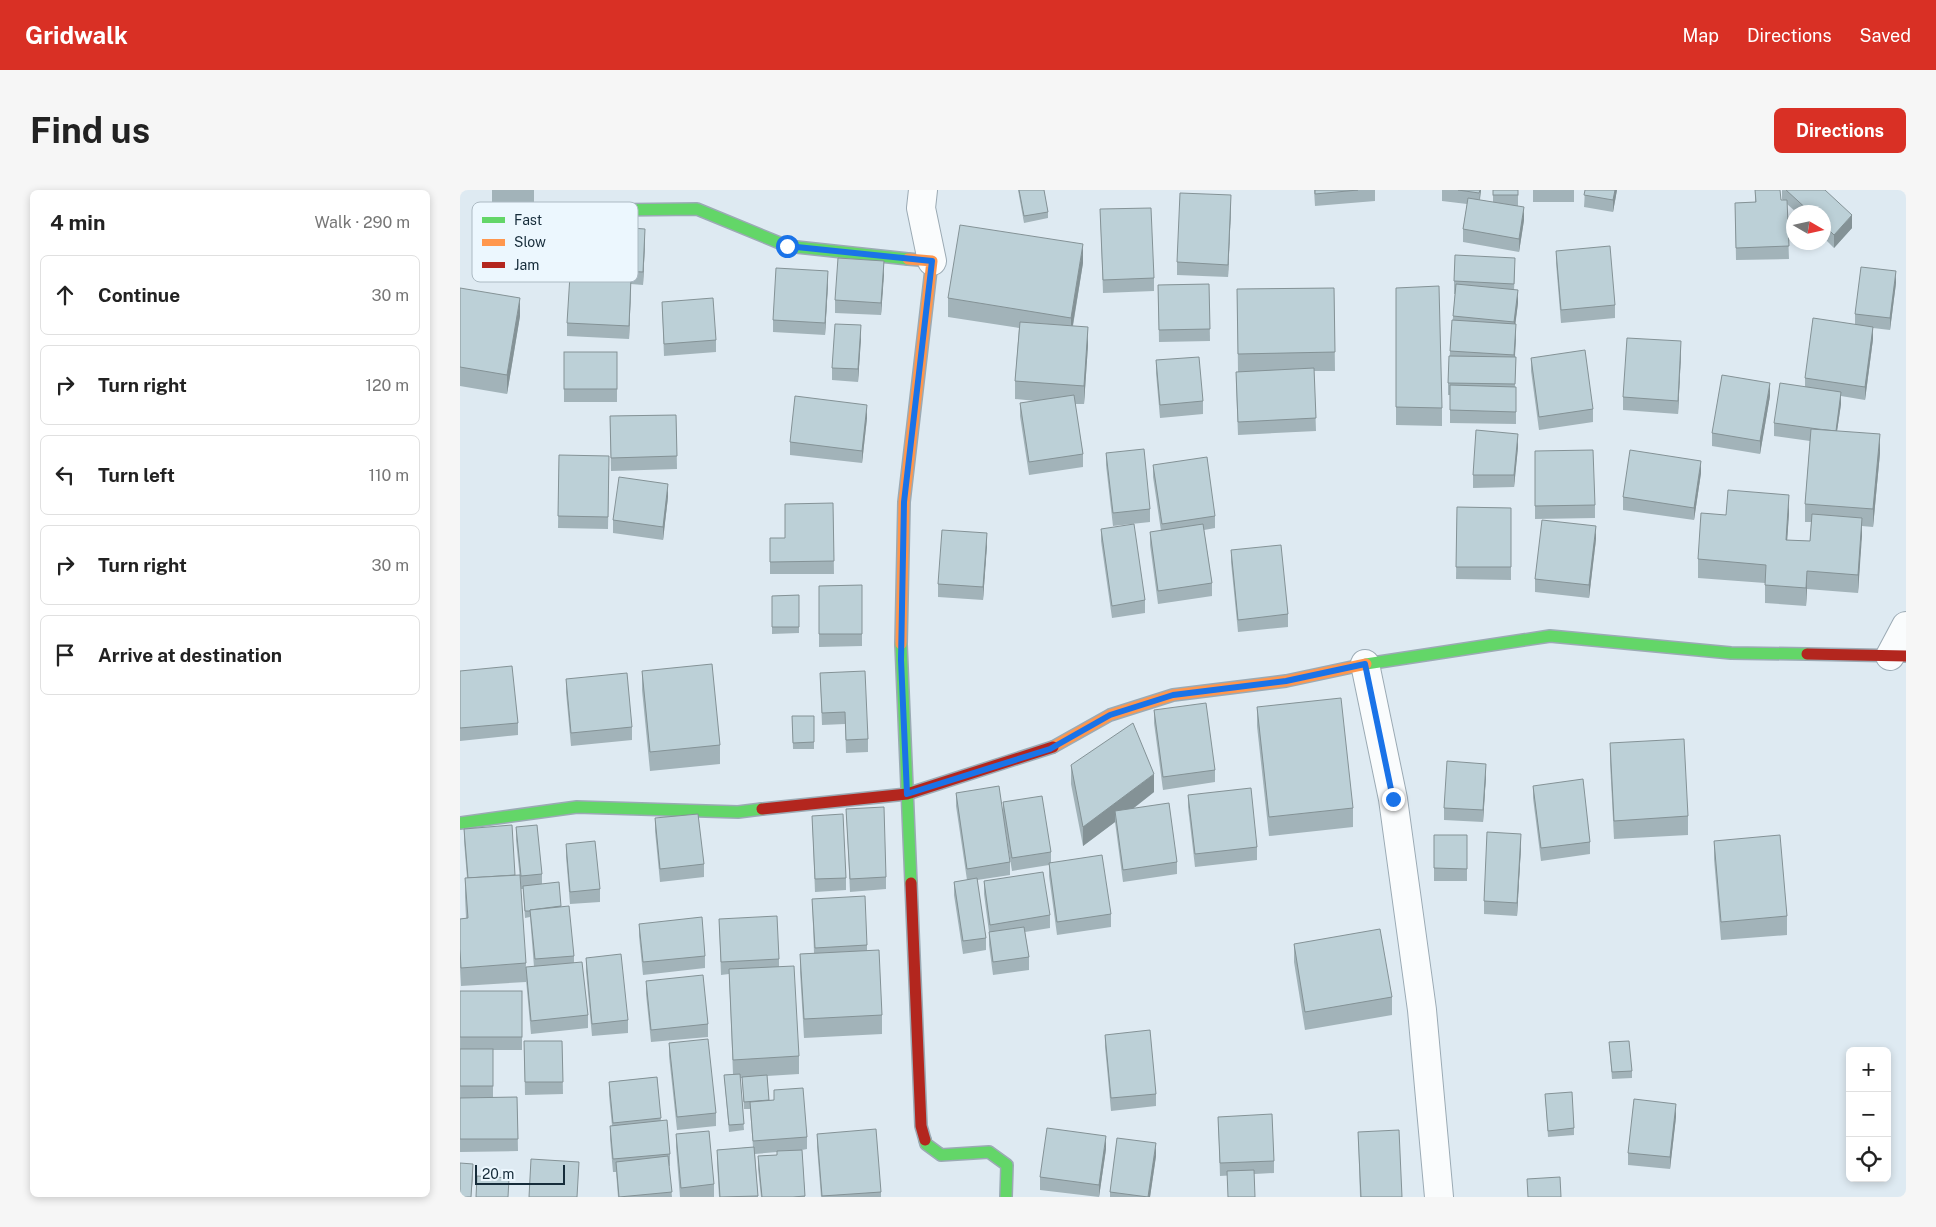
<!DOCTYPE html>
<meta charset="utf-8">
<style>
:root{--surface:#fff;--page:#f6f6f6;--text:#222;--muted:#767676;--line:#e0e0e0;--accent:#d93025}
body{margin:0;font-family:"Public Sans",sans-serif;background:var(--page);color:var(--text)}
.controls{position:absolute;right:15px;bottom:15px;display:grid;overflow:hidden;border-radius:8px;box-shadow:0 2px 8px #0003}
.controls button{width:45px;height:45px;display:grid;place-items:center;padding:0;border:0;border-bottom:1px solid var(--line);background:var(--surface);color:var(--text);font:25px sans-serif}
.compass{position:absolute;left:1326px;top:15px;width:45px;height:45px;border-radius:50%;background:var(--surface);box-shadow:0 2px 8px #0003;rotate:99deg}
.scale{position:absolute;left:15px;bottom:12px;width:90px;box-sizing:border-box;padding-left:5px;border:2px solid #162c3a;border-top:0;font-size:14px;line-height:18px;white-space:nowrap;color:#162c3a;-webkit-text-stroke:4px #ecf7fe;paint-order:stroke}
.stop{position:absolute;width:15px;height:15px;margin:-11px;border:4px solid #1a73e8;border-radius:50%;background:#fff}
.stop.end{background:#1a73e8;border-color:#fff;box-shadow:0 1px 5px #0008}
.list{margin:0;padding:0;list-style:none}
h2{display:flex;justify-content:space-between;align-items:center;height:65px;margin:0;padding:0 20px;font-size:21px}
h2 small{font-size:16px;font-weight:400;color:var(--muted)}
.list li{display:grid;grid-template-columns:32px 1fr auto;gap:15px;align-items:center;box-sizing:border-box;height:80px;margin:0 10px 10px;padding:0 10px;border:1px solid var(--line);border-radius:8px}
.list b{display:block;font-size:19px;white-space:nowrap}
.list em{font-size:16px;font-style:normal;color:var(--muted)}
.icon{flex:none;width:28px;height:28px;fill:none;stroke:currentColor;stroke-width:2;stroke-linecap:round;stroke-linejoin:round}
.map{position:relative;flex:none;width:1446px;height:1007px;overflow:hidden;border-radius:8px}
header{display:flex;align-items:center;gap:30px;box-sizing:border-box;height:70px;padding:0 25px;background:var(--accent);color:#fff}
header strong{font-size:24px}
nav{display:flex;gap:28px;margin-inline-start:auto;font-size:18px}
.intro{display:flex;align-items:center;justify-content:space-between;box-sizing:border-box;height:120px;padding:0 30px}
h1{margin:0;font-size:35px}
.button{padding:12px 22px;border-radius:8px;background:var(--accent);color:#fff;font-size:18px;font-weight:700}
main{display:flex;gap:30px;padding:0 30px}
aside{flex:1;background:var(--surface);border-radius:8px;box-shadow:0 2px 8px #0003}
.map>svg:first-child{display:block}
</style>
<header>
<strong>Gridwalk</strong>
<nav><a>Map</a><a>Directions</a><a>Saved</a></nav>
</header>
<div class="intro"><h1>Find us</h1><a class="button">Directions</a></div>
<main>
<aside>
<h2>4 min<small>Walk · 290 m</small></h2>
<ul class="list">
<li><svg class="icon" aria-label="ahead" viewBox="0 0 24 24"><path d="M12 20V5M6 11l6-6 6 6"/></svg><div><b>Continue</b></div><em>30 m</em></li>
<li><svg class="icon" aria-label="right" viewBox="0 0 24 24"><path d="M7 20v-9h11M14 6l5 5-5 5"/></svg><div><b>Turn right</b></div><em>120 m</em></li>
<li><svg class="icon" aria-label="left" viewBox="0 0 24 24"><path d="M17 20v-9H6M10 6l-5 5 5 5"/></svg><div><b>Turn left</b></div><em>110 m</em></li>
<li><svg class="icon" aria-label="right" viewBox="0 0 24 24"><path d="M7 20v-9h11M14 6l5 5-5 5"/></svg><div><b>Turn right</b></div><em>30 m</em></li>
<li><svg class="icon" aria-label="arrive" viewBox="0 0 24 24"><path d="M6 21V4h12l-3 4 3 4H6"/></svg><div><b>Arrive at destination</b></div></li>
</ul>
</aside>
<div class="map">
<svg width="1446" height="1007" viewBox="0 0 1446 1007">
<rect width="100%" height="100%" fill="#deeaf2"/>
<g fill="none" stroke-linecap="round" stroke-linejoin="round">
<g stroke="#9baab4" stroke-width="30">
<g id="street">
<path d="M463 0 461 18 472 71"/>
<path d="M1430 466 1446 436"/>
<path d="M905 474 933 609 962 820 979 1007"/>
</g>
</g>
<g stroke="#9baab4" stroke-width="14">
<g id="fast">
<path d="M62 21 237 19 327 56 448 69"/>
<path d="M441 454 451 693"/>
<path d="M906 474 1090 446 1271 463 1347 464"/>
<path d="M0 633 117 617 278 622 302 619"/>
<path d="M465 950 466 954 481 965 529 962 547 975 546 1007"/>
</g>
</g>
<g stroke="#9baab4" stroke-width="14">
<g id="slow">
<path d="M441 454 444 312 472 71 448 69"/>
<path d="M593 557 650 525 713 505 826 491 906 474"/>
</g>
</g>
<g stroke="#9baab4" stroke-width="14">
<g id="jam">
<path d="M1347 464 1446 466"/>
<path d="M302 619 447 604 593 557"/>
<path d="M451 693 461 936 465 950"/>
</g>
</g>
<use href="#street" stroke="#fafcfd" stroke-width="28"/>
<use href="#fast" stroke="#63d668" stroke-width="11"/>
<use href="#slow" stroke="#ff974d" stroke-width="11"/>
<use href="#jam" stroke="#b3261e" stroke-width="11"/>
</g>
<g fill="#a2b3b9">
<rect x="32" y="0" width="42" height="12"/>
<path d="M558 0H584L588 22V28L564 33Z"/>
<path d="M854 0H915V11L855 16Z"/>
<path d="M982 0H1021L1020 10 1033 12V0H1058V16L1064 30 1059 62 1003 52V39L1007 14 982 11Z"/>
<rect x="1073" y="0" width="41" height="12"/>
<path d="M1125 0H1157L1153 22 1124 17Z"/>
<path d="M1295 0 1321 10H1323L1322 9V0H1365L1392 38 1374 58 1364 48V22H1336L1327 14 1329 69 1276 70 1275 13 1295 12Z"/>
<path d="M771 18 768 87 717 85V72Z"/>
<path d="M640 19 694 88V101L643 103Z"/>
<path d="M185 52 183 95 171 94 169 149 107 146V133L138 86V80Z"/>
<path d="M1096 61 1155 115V128L1101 133 1096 73Z"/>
<path d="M623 73 613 136 628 155 624 214H615L623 264V277L569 285 560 226V213L576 211 555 209V191L559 138 488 127V108Z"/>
<path d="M1055 81 1054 100 1058 113 1055 134 1056 147 1055 167H1056L1055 197 1056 210V234L990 233V205H988V193L990 161 995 104H994V91Z"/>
<path d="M424 84 421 125 375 123V110Z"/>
<path d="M1436 93 1430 140 1413 138V149L1405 210 1381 206V214L1377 241 1420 263 1413 337 1402 336 1398 403 1347 399 1346 416 1305 413V393L1238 388V369L1266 325 1329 323 1327 350 1350 351 1351 332H1345V314L1350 251 1314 246V233L1345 197V188L1395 134V124Z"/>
<path d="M368 94 365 145 313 142V130Z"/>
<path d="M749 94 750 151 699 152 698 95Z"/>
<path d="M0 98 60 126 47 204 0 196Z"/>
<path d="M874 98 875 181H854L856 241 778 245 776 194V182H778L777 99Z"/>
<path d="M936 98 982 218V236L936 235Z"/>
<path d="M202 112 256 150V162L204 166Z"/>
<path d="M401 148 398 192 372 190V178Z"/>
<rect x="104" y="162" width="53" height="50"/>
<path d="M1221 164 1218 224 1163 220V207Z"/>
<path d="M1071 168 1133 219V232L1079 240 1071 181Z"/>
<path d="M696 170 743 211V224L700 228 696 183Z"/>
<path d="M1310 206 1300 264 1252 256V243Z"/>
<path d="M216 225 217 279 151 281 150 226Z"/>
<path d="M407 228 402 273 330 265V252Z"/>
<path d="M1058 257 1054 297 1013 298V285Z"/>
<path d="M1075 261 1135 315V328L1075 329Z"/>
<path d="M646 263 690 319V332L653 336 646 275Z"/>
<path d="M99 265 149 279 148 339 98 338Z"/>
<path d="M693 275 755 326V338L744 340 752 393V406L698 414 690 355V342L701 341 693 287Z"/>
<path d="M1241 283 1234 330 1163 320V307Z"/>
<path d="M208 307 203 350 153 343V330Z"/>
<path d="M373 313 374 384H310V348H325Z"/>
<path d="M997 317 1051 318V390L996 389Z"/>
<path d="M641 339 685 410V423L652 428 641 351Z"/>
<path d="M1136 349 1129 408 1075 402V389Z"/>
<path d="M527 355 523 410 478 407V394Z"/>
<path d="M771 360 828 424V437L778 442 771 372Z"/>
<path d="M402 395V456L359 457V396Z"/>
<path d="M339 405V443L312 444V406Z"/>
<path d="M0 481 58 533V545L0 551Z"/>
<path d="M182 481 260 555V574L190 581 182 500Z"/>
<path d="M360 483 408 549V562L386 563 385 534 362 535Z"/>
<path d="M106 489 172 537V550L111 556 106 502Z"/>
<path d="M797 517 893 618V637L809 646 797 536Z"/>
<path d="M694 520 755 580V592L703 600 694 533Z"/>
<path d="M332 526H354V559H333Z"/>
<path d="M1150 553 1228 626V645L1154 649 1150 572Z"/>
<path d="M611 575 694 602 674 618 717 672V684L663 692 655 632 623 656 611 594Z"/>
<path d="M1026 586 1023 632 984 630V618Z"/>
<path d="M1073 596 1130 652V664L1081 671 1073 608Z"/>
<path d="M496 603 550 672V685L517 690 526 748V760L503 764 494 705V692L507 690 496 616Z"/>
<path d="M728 605 797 657V670L735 677 728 617Z"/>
<path d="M543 612 591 662V673L651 724V737L597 745 589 686V675L552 681 543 625Z"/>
<path d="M386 619 426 687V699L390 702Z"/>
<path d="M352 626 386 688V700L355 702Z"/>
<path d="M195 628 244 674V687L200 692 195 641Z"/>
<path d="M56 637 82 684V694L101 716 114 766V773L128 825V838L71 844 66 790V777H74L70 727 65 728 63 699H61L56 650Z"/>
<path d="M4 639 55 685 66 773V792L1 796 0 778V729L6 728 5 707V688H7L4 651Z"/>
<rect x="974" y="645" width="33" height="46"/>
<path d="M1254 651 1327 726V745L1261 750 1254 669Z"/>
<path d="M106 654 140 699V712L110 714 106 667Z"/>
<path d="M1061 657 1057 726 1024 724V711Z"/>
<path d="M524 691 590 725V738L565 742 569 767V780L533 785 529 755V742L524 704Z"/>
<path d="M352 709 407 755V761L422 825V844L344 848 340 782V764L354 763Z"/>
<path d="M259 729 319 769V776L339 866V884L307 886 309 910H314V900L347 947V959L342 960 345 1007H301L298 979V966L317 965V962L295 964 298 1007H259L257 972V960L293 957 290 919H284L282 888H280L284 940 269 942 264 885 273 884 269 784 261 785Z"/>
<path d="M179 734 245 766V778L183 785 179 746Z"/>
<path d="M834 754 932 807V825L845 840 834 772Z"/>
<path d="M126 768 168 830V843L132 846 126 781Z"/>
<path d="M186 791 248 834V847L191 852 186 804Z"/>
<path d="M0 801H62V860H33V908L57 907 58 961 0 962Z"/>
<path d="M645 845 696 904V916L651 921 645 857Z"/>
<path d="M64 851H102L103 904 65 905Z"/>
<path d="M1149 852 1172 881V888L1152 889Z"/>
<path d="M209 853 256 923V936L217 940 209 866Z"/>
<path d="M197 887 201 931 210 964V976H209L212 1007H158L156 982H153L150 949V936H152L149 905V892Z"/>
<path d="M1085 904 1114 938V945L1088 947Z"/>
<path d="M758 927 814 971V983L760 986Z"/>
<path d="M1216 927 1210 979 1168 975V963Z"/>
<path d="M898 942 942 1007H900Z"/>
<path d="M216 944 254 994V1007H220L216 957Z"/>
<path d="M357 944 421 1002V1007H361L357 957Z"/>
<path d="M646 959 639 1007 580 1000V987Z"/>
<path d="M696 966 690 1007H650V1002Z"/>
</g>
<g fill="#849296">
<path d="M1020 0H1021L1019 15Z"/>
<path d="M1155 0H1157L1153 22V10Z"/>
<path d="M771 5V18L768 87V75Z"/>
<path d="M1064 17V30L1059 62V49Z"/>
<path d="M1392 25V38L1374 58V45Z"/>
<path d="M185 39V52L183 95V82Z"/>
<path d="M623 54V73L611 146V128Z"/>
<path d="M424 71V84L421 125V113Z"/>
<path d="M368 81V94L365 145V133Z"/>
<path d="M1436 81V93L1430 140V128Z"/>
<path d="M171 88V100L169 149V136Z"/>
<path d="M1058 100V113L1054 145V132Z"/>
<path d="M60 108V126L47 204V185Z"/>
<path d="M1056 134V147L1054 178V165Z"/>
<path d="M401 135V148L398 192V179Z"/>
<path d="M628 137V155L624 214V196Z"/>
<path d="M1413 137V149L1405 210V197Z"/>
<path d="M1221 151V164L1218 224V211Z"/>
<path d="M1310 193V206L1300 264V251Z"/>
<path d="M1381 202V214L1375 255V242Z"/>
<path d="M407 215V228L402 273V261Z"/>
<path d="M1058 244V257L1054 297V285Z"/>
<path d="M1420 244V263L1413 337V319Z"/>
<path d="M1241 271V283L1234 330V318Z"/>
<path d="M208 294V307L203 350V337Z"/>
<path d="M1329 305V323L1326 368V350Z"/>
<path d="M1402 328V346L1398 403V385Z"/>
<path d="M1136 336V349L1129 408V395Z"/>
<path d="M527 343V355L523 410V397Z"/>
<path d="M1347 381V399L1346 416V398Z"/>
<path d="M1026 574V586L1023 632V620Z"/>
<path d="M694 584V602L657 631 655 621V632L623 656V637Z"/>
<path d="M1061 644V657L1057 726V713Z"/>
<path d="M1216 914V927L1210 979V967Z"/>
<path d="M646 946V959L639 1007V995Z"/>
<path d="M696 953V966L690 1007H688Z"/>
<path d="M13 974V987L11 1007Z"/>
</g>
<g fill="#bcd0d7" stroke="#849296">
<path d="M559 0H584L588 22 564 26Z"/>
<path d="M855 0H898L855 4Z"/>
<path d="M998 0H1020L1019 3Z"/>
<rect x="1033" y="0" width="25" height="5"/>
<path d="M1125 0H1155L1153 10 1124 5Z"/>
<path d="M1295 0H1320L1321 10H1327L1329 56 1276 58 1275 13 1296 12Z"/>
<path d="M1326 0H1365L1392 25 1374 45 1364 35V22H1350Z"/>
<path d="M720 3 771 5 768 75 717 72Z"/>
<path d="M1008 8 1064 17 1059 49 1003 39Z"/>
<path d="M691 18 694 88 643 90 640 19Z"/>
<path d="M500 35 623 54 611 128 488 108Z"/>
<path d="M140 36 185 39 183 82 138 80Z"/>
<path d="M1150 56 1155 115 1101 120 1096 61Z"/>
<path d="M995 65 1055 68 1054 94 994 91Z"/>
<path d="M378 68 424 71 421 113 375 110Z"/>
<path d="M1401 77 1436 81 1430 128 1395 124Z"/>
<path d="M316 78 368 81 365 133 313 130Z"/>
<path d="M110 85 171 88 169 136 107 133Z"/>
<path d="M749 94 750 139 699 140 698 95Z"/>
<path d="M996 94 1058 100 1054 132 993 126Z"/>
<path d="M979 96 982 218 936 217V98Z"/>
<path d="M0 98 60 108 47 185 0 177Z"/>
<path d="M874 98 875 162 778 164 777 99Z"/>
<path d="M253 108 256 150 204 154 202 112Z"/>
<path d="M1353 128 1413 137 1405 197 1345 188Z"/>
<path d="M992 130 1056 134 1054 165 990 161Z"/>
<path d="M560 132 628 137 624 196 555 191Z"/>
<path d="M375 134 401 135 398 179 372 178Z"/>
<path d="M1167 148 1221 151 1218 211 1163 207Z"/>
<path d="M1125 160 1133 219 1079 227 1071 168Z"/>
<rect x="104" y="162" width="53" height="37"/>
<path d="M989 166 1056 167 1055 194 988 193Z"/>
<path d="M739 167 743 211 700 215 696 170Z"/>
<path d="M854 178 856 228 778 232 776 182Z"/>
<path d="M1262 185 1310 193 1300 251 1252 243Z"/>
<path d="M1320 193 1381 202 1376 241 1358 239 1314 233Z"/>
<path d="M990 195 1056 197V222L990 220Z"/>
<path d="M614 205 623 264 569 272 560 213Z"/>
<path d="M335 206 407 215 402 261 330 252Z"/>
<path d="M216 225 217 266 151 268 150 226Z"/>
<path d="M1351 239 1420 244 1413 319 1345 314Z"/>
<path d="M1016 240 1058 244 1054 285H1013Z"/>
<path d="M684 259 690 319 653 323 646 263Z"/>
<path d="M1133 260 1135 315 1075 316V261Z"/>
<path d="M1170 260 1241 271 1234 318 1163 307Z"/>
<path d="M99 265 149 266 148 327 98 326Z"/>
<path d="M747 267 755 326 702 334 693 275Z"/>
<path d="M159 287 208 294 203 337 153 330Z"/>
<path d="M1268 300 1329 305 1326 350 1350 351 1352 324 1402 328 1398 385 1347 381 1346 398 1305 395 1306 375 1238 369 1241 323 1266 325Z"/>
<path d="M373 313 374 371 310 372V348H325V314Z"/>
<path d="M997 317 1051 318V377H996Z"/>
<path d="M1082 330 1136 336 1129 395 1075 389Z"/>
<path d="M674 334 685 410 652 416 641 339Z"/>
<path d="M743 334 752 393 698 401 690 342Z"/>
<path d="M482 340 527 343 523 397 478 394Z"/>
<path d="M821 355 828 424 778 430 771 360Z"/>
<path d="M402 395V444H359V396Z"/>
<path d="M339 405V437H312V406Z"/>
<path d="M252 474 260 555 190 562 182 481Z"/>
<path d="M52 476 58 533 0 538V481Z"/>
<path d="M405 481 408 549 386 550 385 522 362 523 360 483Z"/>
<path d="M167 483 172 537 111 543 106 489Z"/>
<path d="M881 508 893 618 809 627 797 517Z"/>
<path d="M746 513 755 580 703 587 694 520Z"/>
<path d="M332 526H354V552L333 553Z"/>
<path d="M673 533 694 584 623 637 611 575Z"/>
<path d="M1224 549 1228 626 1154 631 1150 553Z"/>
<path d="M987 571 1026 574 1023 620 984 618Z"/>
<path d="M1123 589 1130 652 1081 658 1073 596Z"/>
<path d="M539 596 550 672 507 679 496 603Z"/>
<path d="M791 598 797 657 735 664 728 605Z"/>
<path d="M582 606 591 662 552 668 543 612Z"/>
<path d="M709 613 717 672 663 680 655 621Z"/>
<path d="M424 617 426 687 390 689 386 619Z"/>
<path d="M238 624 244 674 200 679 195 628Z"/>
<path d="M383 624 386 688 355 689 352 626Z"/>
<path d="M52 635 55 685 8 688 4 639Z"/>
<path d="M77 635 82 684 61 686 56 637Z"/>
<path d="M1027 642 1061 644 1057 713 1024 711Z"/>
<path d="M974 645H1007V679L974 678Z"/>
<path d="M1320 645 1327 726 1261 732 1254 651Z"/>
<path d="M135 651 140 699 110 702 106 654Z"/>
<path d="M642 665 651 724 597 732 589 673Z"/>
<path d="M583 682 590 725 530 735 524 691Z"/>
<path d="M60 685 66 773 1 778 0 759V729L8 728 5 688Z"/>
<path d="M517 688 526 748 503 751 494 692Z"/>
<path d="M99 692 101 716 70 720V721H65L63 696Z"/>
<path d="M405 706 407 755 355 758 352 709Z"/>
<path d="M109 716 114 766 75 769 70 720Z"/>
<path d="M317 726 319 769 261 772 259 729Z"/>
<path d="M242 727 245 766 183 772 179 734Z"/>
<path d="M564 737 569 767 533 772 529 742Z"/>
<path d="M920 739 932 807 845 822 834 754Z"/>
<path d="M419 760 422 825 344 829 340 764Z"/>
<path d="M161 764 168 830 132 834 126 768Z"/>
<path d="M122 772 128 825 71 831 66 777Z"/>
<path d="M334 776 339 866 273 870 269 779Z"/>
<path d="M243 785 248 834 191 840 186 791Z"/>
<rect x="0" y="801" width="62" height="46"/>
<path d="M690 840 696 904 651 908 645 845Z"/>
<path d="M248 849 256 923 217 927 209 853Z"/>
<path d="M64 851H102L103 892H65Z"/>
<path d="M1169 851 1172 881 1152 882 1149 852Z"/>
<rect x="0" y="859" width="33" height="37"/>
<path d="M280 884 284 934 269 935 264 885Z"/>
<path d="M307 885 309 910 284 912 282 887Z"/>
<path d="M197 887 201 928 153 933 149 892Z"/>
<path d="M343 898 347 947 293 951 290 912 314 910V900Z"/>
<path d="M1112 902 1114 938 1088 941 1085 904Z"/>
<path d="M57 907 58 949H0V908Z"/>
<path d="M1174 909 1216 914 1210 967 1168 963Z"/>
<path d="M812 924 814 971 760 973 758 927Z"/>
<path d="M207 930 210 964 153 969 150 936Z"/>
<path d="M587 938 646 946 639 995 580 987Z"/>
<path d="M416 939 421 1002 362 1006 357 944Z"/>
<path d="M939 940 942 1007H901L898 942Z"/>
<path d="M249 941 254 994 221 998 216 944Z"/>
<path d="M657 948 696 953 688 1007 650 1002Z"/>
<path d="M294 957 298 1006 260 1007 257 960Z"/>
<path d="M342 960 345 1006 333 1007H302L298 966 317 965V961Z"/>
<path d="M208 966 212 1002 159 1007 156 972Z"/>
<path d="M71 969 119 972 117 1007H69Z"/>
<path d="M0 973 13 974 11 1007H0Z"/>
<path d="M794 980 795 1007H768L767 981Z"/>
<path d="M17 986 49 988 48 1007H16Z"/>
<path d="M1100 987 1101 1007H1068L1067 989Z"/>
</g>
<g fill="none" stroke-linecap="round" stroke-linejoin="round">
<path stroke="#1a73e8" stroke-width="6" d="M327 56 472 71 444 312 441 470 447 604 590 559 650 525 713 505 826 491 905 474 933 609"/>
</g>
<rect x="12" y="12" width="166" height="80" rx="8" fill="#ecf7fe" stroke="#acbac3" stroke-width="1"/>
<rect x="22" y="27" width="23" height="6" fill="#63d668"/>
<rect x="22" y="49" width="23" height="7" fill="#ff974d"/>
<rect x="22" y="72" width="23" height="6" fill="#b3261e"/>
<g font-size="14" fill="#162c3a">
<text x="54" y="35">Fast</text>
<text x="54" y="57">Slow</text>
<text x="54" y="80">Jam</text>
</g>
</svg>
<div class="controls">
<button>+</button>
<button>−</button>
<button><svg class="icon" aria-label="locate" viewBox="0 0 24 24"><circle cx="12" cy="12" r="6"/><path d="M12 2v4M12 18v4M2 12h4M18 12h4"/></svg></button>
</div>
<svg class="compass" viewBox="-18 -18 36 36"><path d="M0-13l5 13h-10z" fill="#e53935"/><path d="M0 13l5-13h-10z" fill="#767676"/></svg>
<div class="scale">20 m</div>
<div class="stop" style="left:327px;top:56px"></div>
<div class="stop end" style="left:933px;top:609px"></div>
</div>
</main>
